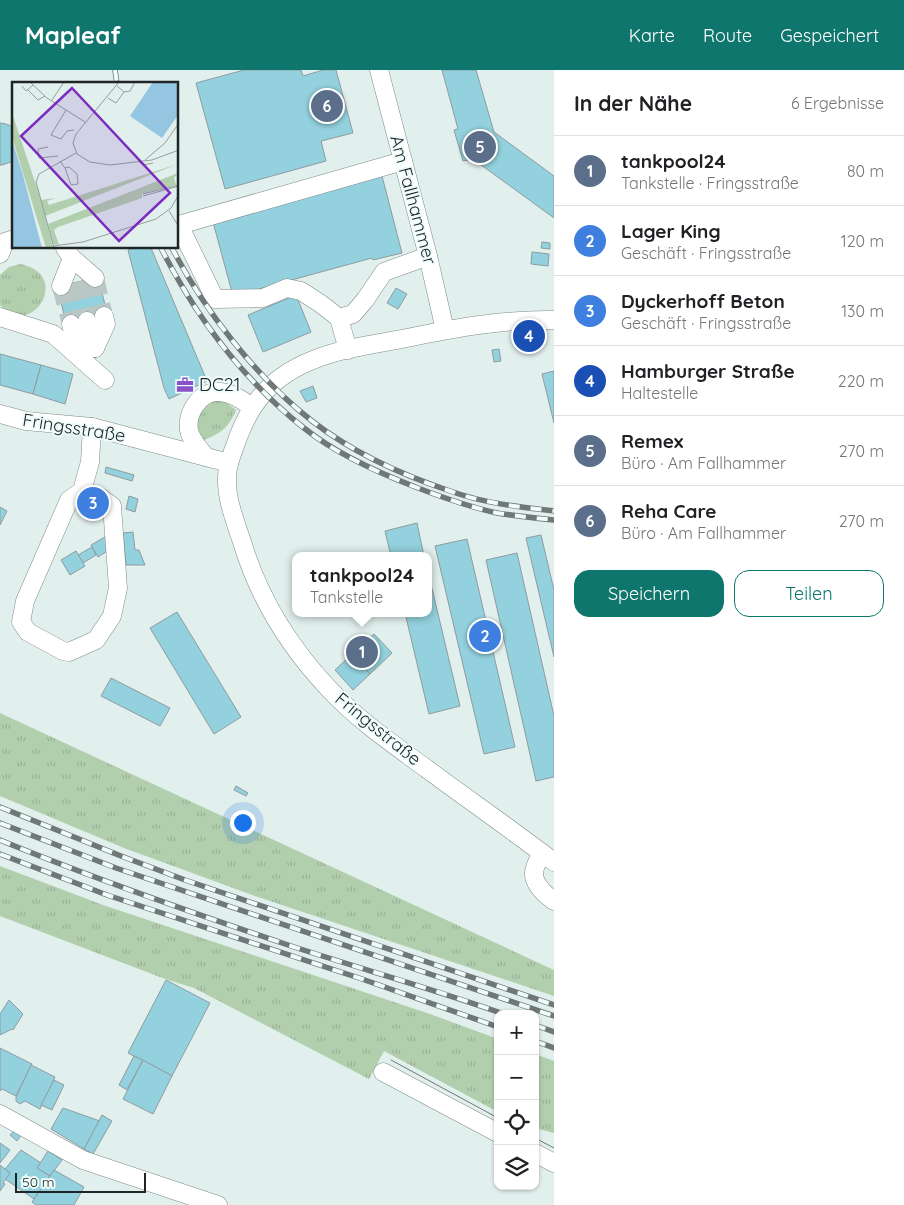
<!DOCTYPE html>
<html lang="de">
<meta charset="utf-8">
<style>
:root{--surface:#fff;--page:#f6f6f6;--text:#202124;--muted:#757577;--line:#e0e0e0;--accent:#0f766e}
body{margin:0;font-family:Quicksand,sans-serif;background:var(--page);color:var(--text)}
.controls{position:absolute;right:15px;bottom:15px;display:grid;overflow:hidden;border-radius:10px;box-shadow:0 1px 4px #0004}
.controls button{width:45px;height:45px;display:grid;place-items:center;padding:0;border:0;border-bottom:1px solid var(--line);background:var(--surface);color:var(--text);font:25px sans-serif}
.scale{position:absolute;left:15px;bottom:12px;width:131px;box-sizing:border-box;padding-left:5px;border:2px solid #202525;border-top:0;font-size:14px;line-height:18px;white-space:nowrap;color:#202525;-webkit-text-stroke:4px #eefdfb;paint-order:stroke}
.you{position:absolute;left:242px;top:752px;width:18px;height:18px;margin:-12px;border:4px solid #fff;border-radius:50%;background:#1a73e8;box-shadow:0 0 0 8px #1a73e833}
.badge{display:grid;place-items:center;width:32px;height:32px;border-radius:50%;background:var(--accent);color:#fff;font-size:16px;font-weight:700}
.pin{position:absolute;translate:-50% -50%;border:2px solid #fff;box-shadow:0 1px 5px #0006}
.popup{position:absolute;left:292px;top:482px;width:140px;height:65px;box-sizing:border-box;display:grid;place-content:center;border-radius:10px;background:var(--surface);filter:drop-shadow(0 1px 4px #0005);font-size:16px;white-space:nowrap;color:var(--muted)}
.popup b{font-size:19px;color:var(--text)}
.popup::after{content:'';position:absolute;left:50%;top:100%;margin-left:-10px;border:10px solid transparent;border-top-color:var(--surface)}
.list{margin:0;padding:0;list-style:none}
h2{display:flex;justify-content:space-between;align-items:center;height:65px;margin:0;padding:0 20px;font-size:21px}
h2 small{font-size:16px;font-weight:400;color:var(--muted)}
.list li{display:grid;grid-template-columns:32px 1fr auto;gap:15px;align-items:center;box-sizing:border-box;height:70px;padding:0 20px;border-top:1px solid var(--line)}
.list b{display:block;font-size:19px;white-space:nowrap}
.list p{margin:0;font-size:16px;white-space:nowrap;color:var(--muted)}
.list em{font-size:16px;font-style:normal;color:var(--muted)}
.actions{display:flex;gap:10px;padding:15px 20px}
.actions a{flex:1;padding:11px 0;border:1px solid var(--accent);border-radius:15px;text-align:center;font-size:18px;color:var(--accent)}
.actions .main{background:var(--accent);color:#fff}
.icon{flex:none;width:28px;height:28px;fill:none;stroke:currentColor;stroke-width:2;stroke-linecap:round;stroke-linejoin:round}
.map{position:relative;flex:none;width:554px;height:1135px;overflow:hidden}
header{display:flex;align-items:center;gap:30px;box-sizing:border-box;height:70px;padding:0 25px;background:var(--accent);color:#fff}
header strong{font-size:24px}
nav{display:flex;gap:28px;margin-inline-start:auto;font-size:18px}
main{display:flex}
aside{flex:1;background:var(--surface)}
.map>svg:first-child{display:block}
</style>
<header>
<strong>Mapleaf</strong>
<nav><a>Karte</a><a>Route</a><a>Gespeichert</a></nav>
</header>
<main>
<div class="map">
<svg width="554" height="1135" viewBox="0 0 554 1135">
<defs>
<pattern id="grass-tufts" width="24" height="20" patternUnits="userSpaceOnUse" patternTransform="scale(1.25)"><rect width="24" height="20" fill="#b2cfad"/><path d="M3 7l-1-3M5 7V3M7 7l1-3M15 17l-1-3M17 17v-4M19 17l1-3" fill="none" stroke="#99b295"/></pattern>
</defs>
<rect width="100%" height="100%" fill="#e1efed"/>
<g fill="url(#grass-tufts)">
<path d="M20 194C73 204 32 271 0 235V205L9 197Z"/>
<path d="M213 330 224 331 236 340C228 359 221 363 202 371L197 364C197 347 195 338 213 330Z"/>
<path d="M0 643 554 900V926L255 826 124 778 0 726Z"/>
<path d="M0 796 103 835 430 944 498 969V1042L384 981 369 1009 194 918 165 909 0 846Z"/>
<path d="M535 984 554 991V1063L535 1058Z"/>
</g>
<g fill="#92d1dd" stroke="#8f9c9f">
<path d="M244 0H301L303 6 323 0H336L353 63 321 71 326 91 225 119 196 13Z"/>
<path d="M442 0H476L494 62 554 106V148L473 89 463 91 454 60 458 59Z"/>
<path d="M0 53 6 54 14 57V91L2 95H0Z"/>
<path d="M382 106 402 183 373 190 372 188 233 226 213 152Z"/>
<path d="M542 172 550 173V179L541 178Z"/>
<path d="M133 178H151L207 311 169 329 164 318 128 180Z"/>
<path d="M532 182 549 184 548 196 531 194Z"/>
<path d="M98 207 108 246 67 256 57 217Z"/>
<path d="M396 218 407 224 398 239 387 233Z"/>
<path d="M296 225 311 262 263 282 248 245Z"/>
<path d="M499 279 501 291 494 292 492 280Z"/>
<path d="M0 284 41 295 33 324 0 315Z"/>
<path d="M41 295 73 304 65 334 33 324Z"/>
<path d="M554 301V353L542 304Z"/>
<path d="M313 316 317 328 306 332 300 321Z"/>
<path d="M106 397 134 405 132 411 105 403Z"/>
<path d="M129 426 138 429 135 442 126 439Z"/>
<path d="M0 437 7 441 0 455Z"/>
<path d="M417 453 424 486H391L385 461Z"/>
<path d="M133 462 135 480H139L145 495H126L123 463Z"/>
<path d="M541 465 554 520V587L526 468Z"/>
<path d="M105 467 112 478 98 487 91 475Z"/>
<path d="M467 469 515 677 484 684 435 476Z"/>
<path d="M92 477 96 485 83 493 78 485Z"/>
<path d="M76 481 85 496 70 505 61 490Z"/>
<path d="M517 483 554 646V707L536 711 486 490Z"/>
<path d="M428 502 460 636 429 644 405 543H428Z"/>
<path d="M177 542 241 647 214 664 150 558Z"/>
<path d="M374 564 392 583 370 604 352 584Z"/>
<path d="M352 584 370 604 353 620 335 600Z"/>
<path d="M111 608 170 638 160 656 101 626Z"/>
<path d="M236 716 248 723 246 726 234 720Z"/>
<path d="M166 910 210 933 172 1006 128 983Z"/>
<path d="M9 930 23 944 13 960 12 959 0 965V944Z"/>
<path d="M0 978 32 994 16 1026 2 1019 0 1021Z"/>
<path d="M134 986 143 990 127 1020 119 1015Z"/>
<path d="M143 990 172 1006 153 1044 123 1029Z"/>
<path d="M31 995 55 1007 40 1039 25 1031 20 1034 16 1031V1027Z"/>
<path d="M54 1010 64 1015 52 1040 41 1035Z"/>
<path d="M63 1038 100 1051 84 1079 51 1059Z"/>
<path d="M102 1045 112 1051 93 1084 84 1079Z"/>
<path d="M14 1061 21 1065 17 1071 10 1065Z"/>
<path d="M0 1073 10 1080 0 1093Z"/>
<path d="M21 1080 41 1093 37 1098 50 1106 34 1129 5 1109 10 1103 5 1099Z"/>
<path d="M48 1081 62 1090 50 1106 37 1098Z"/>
<path d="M0 1095 10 1103 3 1113 5 1114 0 1121Z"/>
<path d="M54 1100 84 1117 74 1135H36L32 1132Z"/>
</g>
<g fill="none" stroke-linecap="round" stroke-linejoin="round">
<g stroke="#bac7c5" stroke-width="18" stroke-dasharray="18 9" stroke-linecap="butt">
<path d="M95 208 104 246"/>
<path d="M77 212 87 251"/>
<path d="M61 216 71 254"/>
</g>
<g stroke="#7e8c8a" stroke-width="19">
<g id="minor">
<path d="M379 0 428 186 445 260"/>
<path d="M65 178 72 188 95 208"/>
<path d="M0 184 5 172 14 169"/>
<path d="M61 216 72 188"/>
<path d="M0 247 53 264 105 310"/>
<path d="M339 248 321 234 301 221 287 218 263 228 215 229 179 155 403 91"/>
<path d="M554 250C505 249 455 258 407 268 376 274 342 278 313 290 270 307 249 334 235 376 231 386 227 396 227 407 226 430 236 453 243 475 260 530 290 578 330 620 359 651 393 674 427 699 469 730 512 760 554 792"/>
<path d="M87 251 95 278"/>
<path d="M71 254 73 263 95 278"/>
<path d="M95 278 106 254 104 246"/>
<path d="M348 280 339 248 353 244 365 230 384 202 428 186"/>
<path d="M0 344 26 351 92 357 229 393"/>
<path d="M206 387C200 380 193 372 190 364 184 346 199 320 220 322 232 323 242 330 252 337"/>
<path d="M82 421 69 430 25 531 21 552 28 562 63 581 69 582 96 570 112 546 118 518 112 436 101 428 82 421 90 392 92 357"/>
<path d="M542 783C540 788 536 793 535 798 530 811 544 824 554 831"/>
<path d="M383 1002 498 1063"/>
<path d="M0 1044 83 1090 218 1135"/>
<path d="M535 1083 554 1093"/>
</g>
</g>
<use href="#minor" stroke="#fff" stroke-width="18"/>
<g stroke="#707877" stroke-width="1">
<path d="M391 990 498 1048"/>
<path d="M535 1068 554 1078"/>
</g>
<g stroke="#707877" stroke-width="5.5">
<g id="rail">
<path d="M115 0 117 14"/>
<path d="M161 178C196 247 242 309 304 358 336 384 379 403 418 418 444 428 470 437 497 443 516 446 535 448 554 450"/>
<path d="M172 178C204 240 256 307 312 351 352 382 402 405 450 421 483 433 519 437 554 441"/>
<path d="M0 737 121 786 185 810 554 935"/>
<path d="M0 753 116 798 554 946"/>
<path d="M0 770C95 809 193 843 291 876 362 899 433 919 504 944"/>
<path d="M0 784 107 825 362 909 498 957"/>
<path d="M535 955 554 962"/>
<path d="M535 971 554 978"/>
</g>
</g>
<use href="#rail" stroke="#eefdfb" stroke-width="4" stroke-dasharray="11" stroke-linecap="butt"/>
</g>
<defs>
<g id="office-bare" transform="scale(1.35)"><path d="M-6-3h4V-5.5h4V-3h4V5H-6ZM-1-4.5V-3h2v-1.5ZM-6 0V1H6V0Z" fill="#8a52c9" stroke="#eefdfb" stroke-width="2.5" paint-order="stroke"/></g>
</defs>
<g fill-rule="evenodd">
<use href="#office-bare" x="185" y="315"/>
</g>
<g text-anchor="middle" stroke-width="4" stroke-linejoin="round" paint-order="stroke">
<g font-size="18" fill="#202525" stroke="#eefdfb">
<text transform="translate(413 130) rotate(75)" y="6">Am Fallhammer</text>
<text transform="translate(74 358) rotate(9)" y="6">Fringsstraße</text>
<text transform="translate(378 659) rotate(39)" y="6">Fringsstraße</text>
</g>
<g font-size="18" fill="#202525" stroke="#eefdfb" text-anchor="start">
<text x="199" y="321">DC21</text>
</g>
</g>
<g transform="translate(12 12)">
<rect width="166" height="166" fill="#e1efed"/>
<path d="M0 31 29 118 44 116 35 119 37 123 166 82 33 134 41 166H34L0 55ZM166 91 162 96 164 103 130 112V116L46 145 42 148 47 163 41 162 36 142Z" fill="#b2cfad"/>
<path d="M141 0H166V33L150 56 118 34ZM0 58 11 93 30 166H0Z" fill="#94c6e2"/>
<path fill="none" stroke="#949e9d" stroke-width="1" d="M18 0 35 16 73 40M107 0 64 52 61 61 65 72 78 80 98 83 140 78 167 68M10 4 14 9 21 3M16 8 26 18 33 14M112 10 118 9 123 0M96 16 104 21 112 10 105 4M40 18 52 0M54 28 39 53 49 57 55 49 62 48M36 65 26 67 27 76 46 74M133 78 153 61 167 41M48 79 53 86 57 85 65 92 66 102 59 103 53 86M127 80 131 83 141 81M131 112 167 103M131 114 167 104M157 129 167 145M41 164 71 160 144 137 159 126 167 112M42 166 24 100 27 92 64 71"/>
<path fill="#7b2cbf" fill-opacity="0.15" stroke="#7b2cbf" stroke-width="2.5" d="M60 6 158 111 107 159 9 54Z"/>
<rect width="166" height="166" fill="none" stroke="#202525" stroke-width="2.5"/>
</g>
</svg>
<div class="controls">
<button>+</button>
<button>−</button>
<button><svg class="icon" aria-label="locate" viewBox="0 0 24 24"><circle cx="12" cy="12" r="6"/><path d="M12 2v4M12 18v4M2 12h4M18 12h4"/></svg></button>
<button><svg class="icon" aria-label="layers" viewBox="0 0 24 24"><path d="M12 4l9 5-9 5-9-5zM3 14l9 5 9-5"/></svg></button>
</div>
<div class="scale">50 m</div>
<div class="you"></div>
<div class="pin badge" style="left:362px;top:582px;background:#5c6f8a">1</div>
<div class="popup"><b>tankpool24</b>Tankstelle</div>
<div class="pin badge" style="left:485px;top:566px;background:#3f7fe0">2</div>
<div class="pin badge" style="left:93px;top:433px;background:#3f7fe0">3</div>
<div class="pin badge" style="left:529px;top:266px;background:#1a4fb4">4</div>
<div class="pin badge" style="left:480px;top:77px;background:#5c6f8a">5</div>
<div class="pin badge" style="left:327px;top:36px;background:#5c6f8a">6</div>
</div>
<aside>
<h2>In der Nähe<small>6 Ergebnisse</small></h2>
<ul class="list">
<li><span class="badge" style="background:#5c6f8a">1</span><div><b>tankpool24</b><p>Tankstelle · Fringsstraße</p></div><em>80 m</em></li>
<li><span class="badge" style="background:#3f7fe0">2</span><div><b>Lager King</b><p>Geschäft · Fringsstraße</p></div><em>120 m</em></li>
<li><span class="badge" style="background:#3f7fe0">3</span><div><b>Dyckerhoff Beton</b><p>Geschäft · Fringsstraße</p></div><em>130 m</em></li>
<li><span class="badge" style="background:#1a4fb4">4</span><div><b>Hamburger Straße</b><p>Haltestelle</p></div><em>220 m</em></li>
<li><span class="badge" style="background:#5c6f8a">5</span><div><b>Remex</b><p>Büro · Am Fallhammer</p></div><em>270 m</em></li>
<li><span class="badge" style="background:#5c6f8a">6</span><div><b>Reha Care</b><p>Büro · Am Fallhammer</p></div><em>270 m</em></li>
</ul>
<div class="actions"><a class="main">Speichern</a><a>Teilen</a></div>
</aside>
</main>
